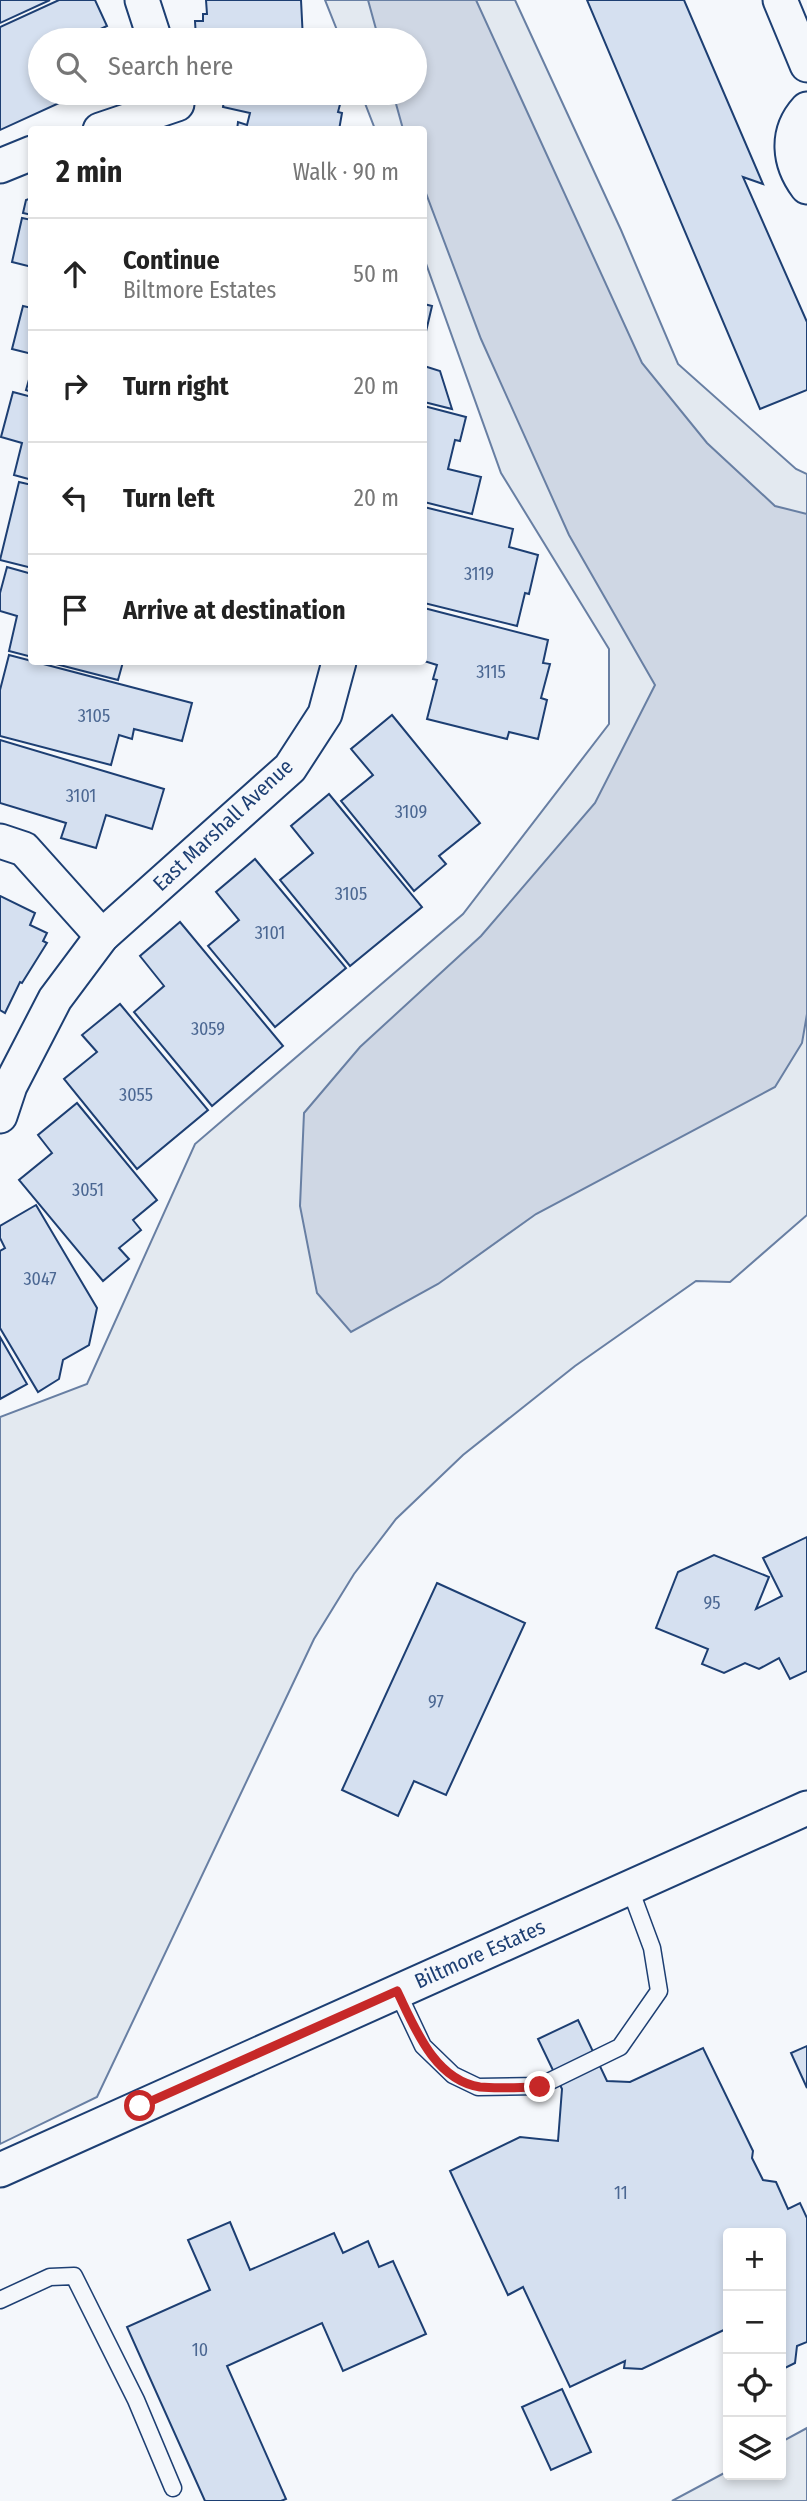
<!DOCTYPE html>
<meta charset="utf-8">
<style>
:root{--surface:#fff;--page:#f2f2f2;--text:#222;--muted:#767676;--line:#e0e0e0}
body{margin:0;font-family:"Fira Sans Condensed",sans-serif;background:var(--page);color:var(--text)}
.controls{position:absolute;right:21px;bottom:21px;display:grid;overflow:hidden;border-radius:7px;box-shadow:0 4px 10px #0003}
.controls button{width:63px;height:63px;display:grid;place-items:center;padding:0;border:0;border-bottom:2px solid var(--line);background:var(--surface);color:var(--text);font:35px sans-serif}
.stop{position:absolute;width:21px;height:21px;margin:-16px;border:5px solid #c62828;border-radius:50%;background:#fff}
.stop.end{background:#c62828;border-color:#fff;box-shadow:0 2px 7px #0008}
.list{margin:0;padding:0;list-style:none}
h2{display:flex;justify-content:space-between;align-items:center;height:91px;margin:0;padding:0 28px;font-size:30px}
h2 small{font-size:23px;font-weight:400;color:var(--muted)}
.list li{display:grid;grid-template-columns:46px 1fr auto;gap:21px;align-items:center;box-sizing:border-box;height:112px;padding:0 28px;border-top:2px solid var(--line)}
.list b{display:block;font-size:26px;white-space:nowrap}
.list p{margin:0;font-size:23px;white-space:nowrap;color:var(--muted)}
.list em{font-size:23px;font-style:normal;color:var(--muted)}
.icon{flex:none;width:38px;height:38px;fill:none;stroke:currentColor;stroke-width:2;stroke-linecap:round;stroke-linejoin:round}
.map{position:relative;flex:none;width:807px;height:2501px;overflow:hidden}
.search{position:absolute;background:var(--surface);box-shadow:0 4px 10px #0003;left:28px;top:28px;width:399px;height:77px;display:flex;align-items:center;gap:18px;box-sizing:border-box;padding:0 24px;border-radius:38px;color:var(--muted);font-size:26px}
.panel{position:absolute;background:var(--surface);box-shadow:0 4px 10px #0003;left:28px;top:126px;width:399px;height:539px;border-radius:7px}
.map>svg:first-child{display:block}
</style>
<div class="map">
<svg width="807" height="2501" viewBox="0 0 807 2501">
<rect width="100%" height="100%" fill="#f4f7fb"/>
<g fill="#e3e9f0" stroke="#687fa3" stroke-width="2">
<path d="M325 0H515L621 230 678 364 796 469 807 474V1215L730 1282 696 1281 575 1366 463 1455 396 1519 354 1574 314 1639 97 2097 0 2144V1417L87 1384 195 1144 463 914 609 724V649L501 473 424 258V130L375 129 361 93H415V40H341Z"/>
<path d="M807 2428V2501H672L728 2471V2475H781V2442Z"/>
</g>
<path fill="#cfd7e4" stroke="#687fa3" stroke-width="2" d="M368 0H476L642 363 707 443 775 506 807 514V1014L802 1043 775 1087 536 1214 438 1284 351 1332 317 1293 300 1206 304 1113 360 1047 481 936 595 803 655 685 569 535 481 339 424 188V130L403 129 393 93H415V40H379Z"/>
<g fill="#d5e0f0" stroke="#1d3f73" stroke-width="2">
<path d="M0 0H50L0 23Z"/>
<path d="M59 0H95L107 26 77 40H40V93H81L0 130V27Z"/>
<path d="M206 0H301L303 40 196 39 195 21H203V14H207Z"/>
<path d="M587 0H684L763 184 743 177 807 322V390L760 409Z"/>
<path d="M215 93H343L338 112 342 113 339 130H237L238 122 247 125 250 113 223 107 224 100 214 97Z"/>
<path d="M32 198V215L23 213 26 200Z"/>
<path d="M22 218 32 220V267L12 262Z"/>
<path d="M424 304 432 306 424 340Z"/>
<path d="M23 306 32 308V354L12 349Z"/>
<path d="M424 366 440 371 452 409 424 402Z"/>
<path d="M32 369V392L26 390Z"/>
<path d="M13 392 32 397V480L14 475 22 443 1 437Z"/>
<path d="M424 406 466 417 460 441 455 440 448 469 481 477 472 514 424 502Z"/>
<path d="M19 482 32 485V568L0 560Z"/>
<path d="M424 507 513 529 509 547 538 555 529 594 525 593 517 626 424 603Z"/>
<path d="M7 567 32 574V657L9 651 17 616 0 611V593Z"/>
<path d="M424 608 548 640 543 663 550 664 541 698 547 700 538 739 509 732 507 739 427 719 437 680 433 679 437 665 424 661Z"/>
<path d="M9 655 192 703 182 741 134 729 132 739 119 735 111 765 0 736V690Z"/>
<path d="M48 662H123L118 680Z"/>
<path d="M392 715 480 823 439 856 446 864 414 891 341 801 373 775 351 749Z"/>
<path d="M0 740 164 789 152 829 106 815 96 848 61 838 66 823 0 803Z"/>
<path d="M329 794 422 907 350 966 280 880 313 853 291 826Z"/>
<path d="M255 859 346 968 275 1027 208 946 239 920 216 892Z"/>
<path d="M0 896 35 913 30 925 47 933 43 941 47 943 22 983 20 982 5 1013 0 1010Z"/>
<path d="M180 922 283 1046 212 1106 134 1012 164 986 140 956Z"/>
<path d="M120 1004 208 1110 137 1169 64 1079 97 1052 82 1035Z"/>
<path d="M77 1103 157 1200 133 1220 141 1230 119 1248 129 1259 103 1281 19 1180 52 1153 38 1135Z"/>
<path d="M36 1205 97 1308 89 1345 63 1360 59 1379 38 1392 0 1328V1251L5 1248 0 1238V1226Z"/>
<path d="M0 1337 27 1384 0 1399Z"/>
<path d="M807 1537V1671L790 1679 779 1658 759 1669 745 1663 724 1673 702 1664 708 1649 656 1628 678 1572 714 1555 769 1577 756 1609 782 1596 763 1558Z"/>
<path d="M437 1583 525 1623 446 1795 414 1781 398 1816 342 1790Z"/>
<path d="M578 2020 607 2081 630 2082 703 2048 753 2151 752 2158 763 2180 776 2182 788 2209 800 2203 807 2218V2342L797 2346 795 2363 781 2370V2233H728V2328L642 2369 624 2368 625 2361 570 2387 523 2287 508 2295 450 2171 520 2137 558 2141 562 2089 538 2039Z"/>
<path d="M807 2046V2088L791 2053Z"/>
<path d="M230 2222 250 2270 334 2233 343 2253 368 2241 379 2267 393 2261 426 2334 343 2371 322 2323 227 2366 286 2499 281 2501H205L127 2327 210 2290 188 2240Z"/>
<path d="M562 2389 591 2452 551 2470 522 2407Z"/>
</g>
<g fill="none" stroke-linecap="round" stroke-linejoin="round">
<g stroke="#1d3f73" stroke-width="19">
<g id="lane">
<path d="M397 1991 423 2046 453 2075 478 2087 540 2086 620 2047 659 1991 652 1948 629 1886"/>
<path d="M0 2300 50 2277 74 2276 136 2400 173 2488"/>
</g>
</g>
<g stroke="#1d3f73" stroke-width="37">
<g id="street">
<path d="M142 0 155 40"/>
<path d="M780 0 807 65"/>
<path d="M807 109C785 133 789 163 807 187"/>
<path d="M100 130 177 104"/>
<path d="M0 166 32 153"/>
<path d="M0 841 24 849 102 936"/>
<path d="M0 1116 10 1086 55 999 102 936 290 768 325 714 339 662"/>
<path d="M0 2170 807 1808"/>
</g>
</g>
<use href="#lane" stroke="#f4f7fb" stroke-width="16"/>
<use href="#street" stroke="#f4f7fb" stroke-width="33"/>
</g>
<g fill="none" stroke-linecap="round" stroke-linejoin="round">
<path stroke="#c62828" stroke-width="9" d="M140 2106 397 1991C414 2026 434 2080 480 2087 499 2089 521 2087 540 2087"/>
</g>
<g text-anchor="middle" stroke-width="5" stroke-linejoin="round" paint-order="stroke">
<g font-size="18" fill="#4b6792">
<text x="479" y="580">3119</text>
<text x="491" y="678">3115</text>
<text x="94" y="722">3105</text>
<text x="81" y="802">3101</text>
<text x="411" y="818">3109</text>
<text x="351" y="900">3105</text>
<text x="270" y="939">3101</text>
<text x="208" y="1035">3059</text>
<text x="136" y="1101">3055</text>
<text x="88" y="1196">3051</text>
<text x="40" y="1285">3047</text>
<text x="712" y="1609">95</text>
<text x="436" y="1708">97</text>
<text x="621" y="2199">11</text>
<text x="200" y="2356">10</text>
</g>
<g font-size="21" fill="#1d3f73" stroke="#f4f7fb">
<text transform="translate(223 825) rotate(-43)" y="7">East Marshall Avenue</text>
<text transform="translate(480 1954) rotate(-24)" y="7">Biltmore Estates</text>
</g>
</g>
</svg>
<div class="controls">
<button>+</button>
<button>−</button>
<button><svg class="icon" aria-label="locate" viewBox="0 0 24 24"><circle cx="12" cy="12" r="6"/><path d="M12 2v4M12 18v4M2 12h4M18 12h4"/></svg></button>
<button><svg class="icon" aria-label="layers" viewBox="0 0 24 24"><path d="M12 4l9 5-9 5-9-5zM3 14l9 5 9-5"/></svg></button>
</div>
<div class="stop" style="left:140px;top:2106px"></div>
<div class="stop end" style="left:540px;top:2087px"></div>
<div class="search"><svg class="icon" aria-label="search" viewBox="0 0 24 24"><circle cx="10" cy="10" r="6"/><path d="M15 15l6 6"/></svg>Search here</div>
<section class="panel">
<h2>2 min<small>Walk · 90 m</small></h2>
<ul class="list">
<li><svg class="icon" aria-label="ahead" viewBox="0 0 24 24"><path d="M12 20V5M6 11l6-6 6 6"/></svg><div><b>Continue</b><p>Biltmore Estates</p></div><em>50 m</em></li>
<li><svg class="icon" aria-label="right" viewBox="0 0 24 24"><path d="M7 20v-9h11M14 6l5 5-5 5"/></svg><div><b>Turn right</b></div><em>20 m</em></li>
<li><svg class="icon" aria-label="left" viewBox="0 0 24 24"><path d="M17 20v-9H6M10 6l-5 5 5 5"/></svg><div><b>Turn left</b></div><em>20 m</em></li>
<li><svg class="icon" aria-label="arrive" viewBox="0 0 24 24"><path d="M6 21V4h12l-3 4 3 4H6"/></svg><div><b>Arrive at destination</b></div></li>
</ul>
</section>
</div>
